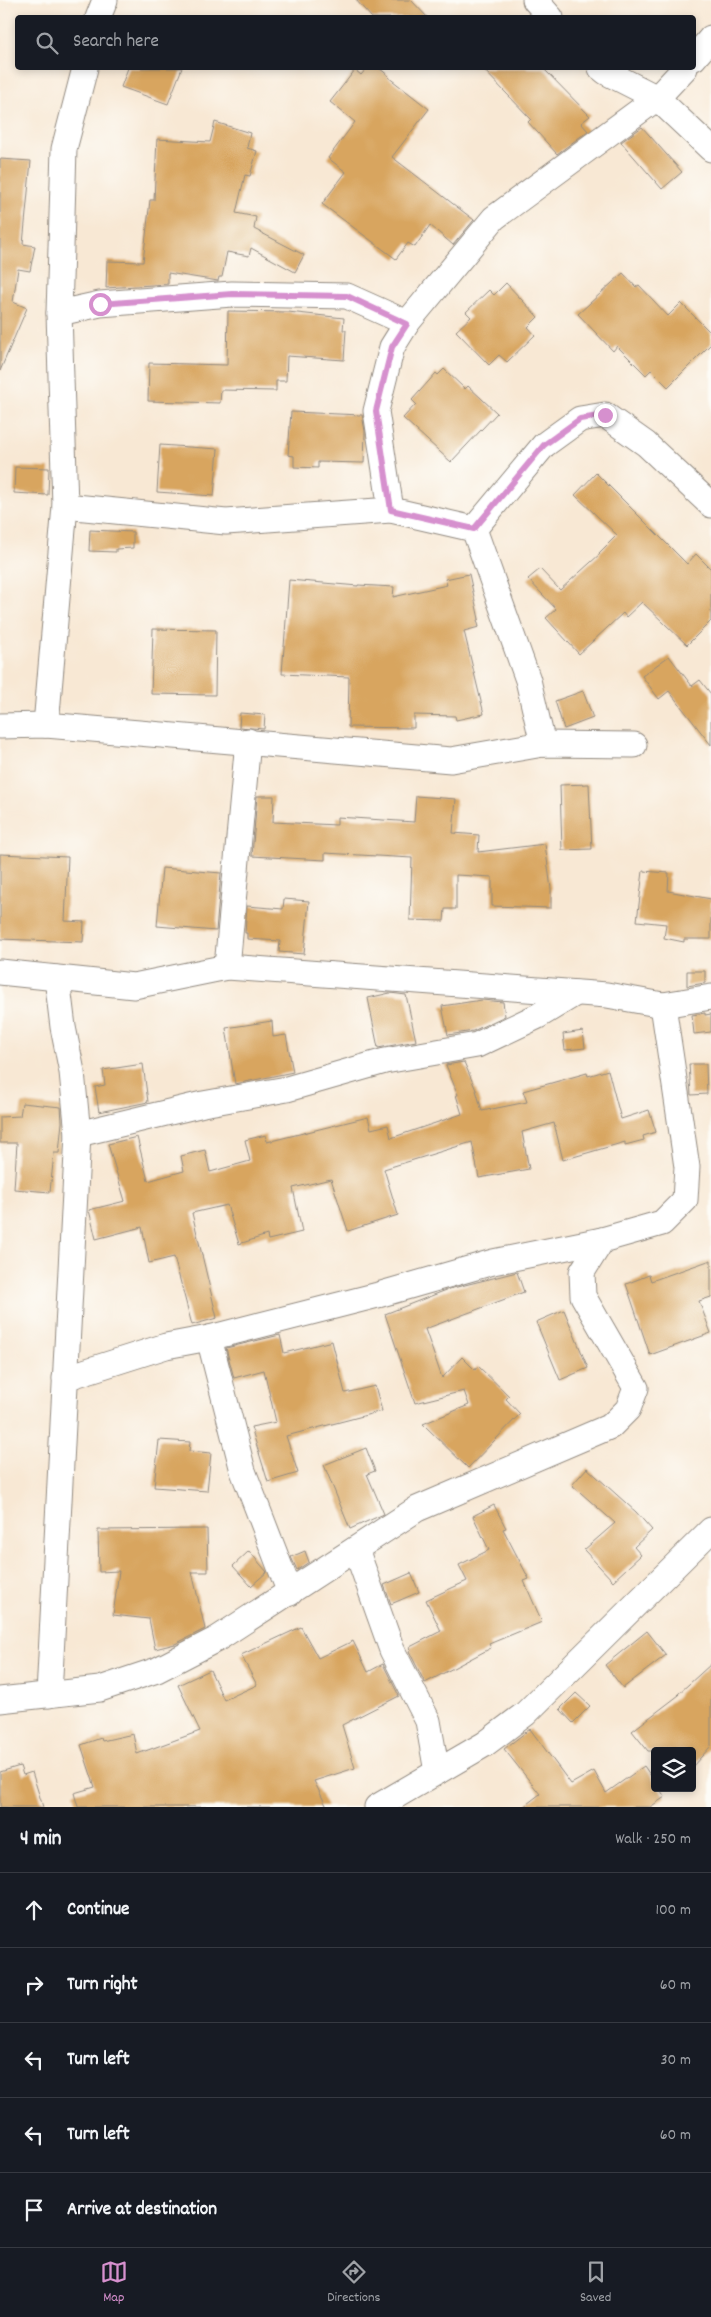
<!DOCTYPE html>
<meta charset="utf-8">
<style>
:root{--surface:#171b24;--page:#20242c;--text:#f1f3f6;--muted:#9ea1a6;--line:#363941;--accent:#d690ce}
body{margin:0;font-family:Dekko,sans-serif;background:var(--page);color:var(--text)}
.controls{position:absolute;right:15px;bottom:15px;display:grid;overflow:hidden;border-radius:5px;box-shadow:0 2px 8px #0003}
.controls button{width:45px;height:45px;display:grid;place-items:center;padding:0;border:0;border-bottom:1px solid var(--line);background:var(--surface);color:var(--text);font:25px sans-serif}
.stop{position:absolute;width:15px;height:15px;margin:-11px;border:4px solid #d690ce;border-radius:50%;background:#fff}
.stop.end{background:#d690ce;border-color:#fff;box-shadow:0 1px 5px #0008}
.list{margin:0;padding:0;list-style:none}
h2{display:flex;justify-content:space-between;align-items:center;height:65px;margin:0;padding:0 20px;font-size:21px}
h2 small{font-size:16px;font-weight:400;color:var(--muted)}
.list li{display:grid;grid-template-columns:32px 1fr auto;gap:15px;align-items:center;box-sizing:border-box;height:75px;padding:0 20px;border-top:1px solid var(--line)}
.list b{display:block;font-size:19px;white-space:nowrap}
.list em{font-size:16px;font-style:normal;color:var(--muted)}
.icon{flex:none;width:28px;height:28px;fill:none;stroke:currentColor;stroke-width:2;stroke-linecap:round;stroke-linejoin:round}
.map{position:relative;flex:none;width:711px;height:1807px;overflow:hidden}
.search{position:absolute;background:var(--surface);box-shadow:0 2px 8px #0003;left:15px;right:15px;top:15px;height:55px;display:flex;align-items:center;gap:12px;box-sizing:border-box;padding:0 18px;border-radius:5px;color:var(--muted);font-size:19px}
.sheet{height:440px;background:var(--surface)}
nav{display:flex;justify-content:space-around;align-items:center;box-sizing:border-box;height:70px;border-top:1px solid var(--line);background:var(--surface);font-size:14px;color:var(--muted)}
nav a{display:grid;justify-items:center;gap:2px}
nav .on{color:var(--accent)}
.map>svg:first-child{display:block}
</style>
<div class="map">
<svg width="711" height="1807" viewBox="0 0 711 1807">
<rect width="100%" height="100%" fill="#fdfcf7"/>
<filter id="ink" filterUnits="userSpaceOnUse"><feTurbulence type="fractalNoise" baseFrequency=".02" numOctaves="2"/><feDisplacementMap in="SourceGraphic" scale="10" xChannelSelector="R" yChannelSelector="G"/><feConvolveMatrix kernelMatrix="1 2 1 2 8 2 1 2 1" color-interpolation-filters="sRGB"/></filter>
<filter id="wash" filterUnits="userSpaceOnUse"><feTurbulence type="fractalNoise" baseFrequency=".0096" numOctaves="4" result="noise"/><feDisplacementMap in="SourceGraphic" scale="20" xChannelSelector="R" yChannelSelector="G"/><feGaussianBlur stdDeviation="1.12" result="paint"/><feColorMatrix in="noise" values="0 0 0 0 0 0 0 0 0 0 0 0 0 0 0 0 0 1.4 0 .05"/><feComposite in="paint" operator="in"/></filter>
<g filter="url(#wash)">
<rect width="100%" height="100%" fill="#f8e8d4"/>
<g id="blocks">
<g fill="#d8a55e">
<path d="M356 0H411L428 18H372Z"/>
<path d="M128 68H182L168 104 121 87Z"/>
<path d="M367 68H379L389 76 388 77 429 109 392 157 474 220 453 245 430 225 415 247 408 243 396 259 322 204 346 172 328 158 355 122 330 102 355 70 361 75Z"/>
<path d="M482 68H543L590 116 581 123 588 131 557 154 528 122 531 119Z"/>
<path d="M215 122 250 133 247 148 257 151 250 176 245 175 236 213 256 217 254 229 304 255 295 272 251 248 249 256 227 252 222 277H219L218 281 168 273V284L106 288 107 261 143 262 150 200H154L157 139 210 142Z"/>
<path d="M642 127 682 172 662 189 621 142Z"/>
<path d="M0 159 31 161 23 244 35 246 30 271 18 269 13 302 27 308 0 371Z"/>
<path d="M623 273 636 287 639 285 668 316 681 303 711 333V344L668 387 651 370 646 375 617 346 613 351 578 314Z"/>
<path d="M506 283 538 317 528 327 535 335 507 362 499 355 489 365 456 331 471 317 466 312 489 290 494 295Z"/>
<path d="M228 311 288 312 344 318 343 330H346L344 360 287 356 286 381H276V391L221 390 220 403 148 401 149 363 227 365Z"/>
<path d="M444 369 465 389 468 386 497 413 451 462 403 418 416 404 412 400 436 373 438 375Z"/>
<path d="M291 412 362 415 365 431 364 463 318 462V468L294 467V456L288 455Z"/>
<path d="M160 445 218 449 214 496 157 492Z"/>
<path d="M15 467 49 468 48 495 14 493Z"/>
<path d="M596 473 687 564 696 554 711 569V621L687 645 642 602 626 617 623 613 579 654 546 618 556 609 528 579 540 569 560 590 600 554 599 553 617 535 575 495Z"/>
<path d="M90 530 133 532V548L116 549V552L89 551Z"/>
<path d="M469 574 479 619 477 620 479 627 464 631 484 714 456 720 455 716 414 715V728L348 727 349 677 282 674 289 580 358 586V585L394 587 393 597 447 585 445 579Z"/>
<path d="M153 629 216 630 215 695 151 694Z"/>
<path d="M669 656 692 686 700 680 711 694V745L669 691 659 699 642 676Z"/>
<path d="M583 691 593 718 564 729 555 701Z"/>
<path d="M240 713 265 715 264 729 239 727Z"/>
<path d="M589 784 592 849 562 850 560 785Z"/>
<path d="M257 796H274L273 822 337 825V817L414 822 416 796 456 799 453 833 479 835 478 852 545 844 551 889V908L492 906V877L456 875V909H445L444 921 410 920 412 858 325 853V860L252 856Z"/>
<path d="M0 854 68 857 65 921 84 922 83 942 0 939Z"/>
<path d="M162 868 221 873 216 931 157 926Z"/>
<path d="M643 871 669 873 668 891 711 899V939H684V942L664 938 666 924 637 921Z"/>
<path d="M284 899 309 901 304 954 279 952 280 941 247 939V933H245L247 906 283 909Z"/>
<path d="M687 971H705V983L687 986Z"/>
<path d="M390 993 406 995 416 1041 378 1048 368 998Z"/>
<path d="M482 1000 503 1002 505 1016 473 1031 448 1035 442 1006Z"/>
<path d="M705 1013V1015L711 1014V1032L694 1034 692 1015Z"/>
<path d="M272 1021 273 1037 286 1035 293 1072 235 1084 226 1028Z"/>
<path d="M583 1031 585 1048 565 1050 563 1034Z"/>
<path d="M464 1062 476 1090 482 1111 527 1102 523 1091 587 1073 588 1076 608 1070 621 1119 649 1110 656 1132 643 1136 644 1140 625 1145V1142L563 1160 554 1123 522 1132 529 1169 479 1178 472 1142 384 1169 398 1215 348 1231 331 1179 293 1188 302 1232 268 1240 267 1235 239 1244 227 1205 192 1213 217 1318 192 1325 174 1257 149 1263 142 1227 96 1239 89 1210 125 1201 108 1144 137 1137 148 1181 184 1171 181 1156 205 1150 210 1172 250 1161 245 1140 266 1135 267 1142 368 1117 371 1129 388 1125 391 1138 462 1114 456 1095H458L446 1065Z"/>
<path d="M143 1064 148 1102 99 1112 95 1087 105 1085 103 1070Z"/>
<path d="M689 1064H706L707 1094 691 1095Z"/>
<path d="M22 1103 61 1107 62 1122 59 1153H54L50 1192 14 1189 17 1143H0V1117L20 1116Z"/>
<path d="M711 1260V1297L699 1301 711 1333 650 1355 626 1284 649 1275 651 1281Z"/>
<path d="M517 1272 524 1292 425 1329 442 1378 462 1357 475 1370 478 1366 509 1396 506 1399 520 1414 468 1468 423 1424 469 1405 464 1391 415 1403 385 1314 449 1289Z"/>
<path d="M564 1310 588 1368 560 1380 536 1322Z"/>
<path d="M280 1335 284 1353 332 1341 345 1393 375 1386 382 1411 286 1436 298 1473 268 1482 251 1427 276 1422 264 1370 234 1378 226 1348Z"/>
<path d="M159 1440 190 1442 189 1451 211 1453 207 1491 154 1487Z"/>
<path d="M366 1448 375 1471 367 1474 384 1514 350 1529 324 1465Z"/>
<path d="M587 1468 636 1512 652 1530 634 1547 641 1555 613 1581 584 1550 615 1523 572 1485Z"/>
<path d="M494 1505 506 1528 503 1529 529 1579 524 1581 542 1622 489 1644 491 1648 425 1683 409 1651 411 1650 410 1647 441 1631 426 1600 467 1581 459 1565 489 1550 473 1516Z"/>
<path d="M207 1529 208 1572H192L205 1629 175 1644 155 1649 149 1619 113 1615 119 1571 99 1572 98 1530Z"/>
<path d="M249 1551 267 1572 251 1586 233 1566Z"/>
<path d="M305 1551 309 1562 297 1570 291 1557Z"/>
<path d="M411 1573 419 1592 391 1604 384 1585Z"/>
<path d="M301 1627 318 1658 353 1641 368 1672 383 1664 399 1696 342 1725 355 1768 314 1781 327 1807H78L74 1793 95 1787 81 1745 101 1738 102 1741 133 1734 137 1754 200 1731 178 1685 210 1670 224 1700 257 1685 241 1655Z"/>
<path d="M647 1631 666 1655 623 1688 605 1665Z"/>
<path d="M711 1664V1746L692 1767V1751H648L632 1731 679 1695 678 1694Z"/>
<path d="M576 1693 590 1706 573 1723 560 1709Z"/>
<path d="M530 1729 571 1784 594 1771 606 1793 644 1766 655 1782V1788H659L665 1797 650 1807H523L540 1794 504 1749Z"/>
<path d="M20 1766 23 1775 32 1772 43 1807H0V1772Z"/>
</g>
</g>
</g>
<g filter="url(#ink)">
<use href="#blocks" fill-opacity="0" stroke="#928a80" stroke-width="1"/>
<g fill="none" stroke-linecap="round" stroke-linejoin="round">
<g stroke="#928a80" stroke-width="27">
<g id="minor">
<path d="M535 0 551 18"/>
<path d="M98 18 105 0"/>
<path d="M694 58 711 38"/>
<path d="M601 68 606 72 657 98 711 149"/>
<path d="M59 313 100 304 232 294 347 296 407 323"/>
<path d="M65 506 226 522 391 510 474 529 528 680 543 744"/>
<path d="M391 510 376 411 392 347 407 323 494 218 657 98 685 68"/>
<path d="M474 529 544 445 580 419 605 415 646 444 711 505"/>
<path d="M46 725 65 506 59 313 64 149 85 68"/>
<path d="M0 726 46 725 451 760 543 744 634 745"/>
<path d="M227 967 248 741"/>
<path d="M0 972 134 986 227 967 607 995 663 1005 711 997"/>
<path d="M78 1134 203 1104 287 1089 385 1061 477 1045 538 1016 576 993"/>
<path d="M209 1338 243 1471 290 1593"/>
<path d="M65 1378 166 1346 209 1338 378 1295 493 1262 602 1240"/>
<path d="M356 1549 392 1650 428 1721 437 1772"/>
<path d="M49 1695 78 1134 72 1072 63 1027 57 978"/>
<path d="M0 1700 100 1689 157 1670 217 1639 417 1509 611 1426 628 1409 636 1388 583 1296 582 1272 602 1240 662 1223 685 1200 687 1167 663 1005"/>
<path d="M377 1807 485 1744 525 1714 711 1530"/>
</g>
</g>
<use href="#minor" stroke="#fff" stroke-width="25"/>
</g>
</g>
<g fill="none" stroke-linecap="round" stroke-linejoin="round" filter="url(#ink)">
<path stroke="#d690ce" stroke-width="6" d="M100 304 232 294 347 296 407 324 392 347 376 411 391 510 474 529 544 445 580 419 605 415"/>
</g>
</svg>
<div class="controls">
<button><svg class="icon" aria-label="layers" viewBox="0 0 24 24"><path d="M12 4l9 5-9 5-9-5zM3 14l9 5 9-5"/></svg></button>
</div>
<div class="stop" style="left:100px;top:304px"></div>
<div class="stop end" style="left:605px;top:415px"></div>
<div class="search"><svg class="icon" aria-label="search" viewBox="0 0 24 24"><circle cx="10" cy="10" r="6"/><path d="M15 15l6 6"/></svg>Search here</div>
</div>
<section class="sheet">
<h2>4 min<small>Walk · 250 m</small></h2>
<ul class="list">
<li><svg class="icon" aria-label="ahead" viewBox="0 0 24 24"><path d="M12 20V5M6 11l6-6 6 6"/></svg><div><b>Continue</b></div><em>100 m</em></li>
<li><svg class="icon" aria-label="right" viewBox="0 0 24 24"><path d="M7 20v-9h11M14 6l5 5-5 5"/></svg><div><b>Turn right</b></div><em>60 m</em></li>
<li><svg class="icon" aria-label="left" viewBox="0 0 24 24"><path d="M17 20v-9H6M10 6l-5 5 5 5"/></svg><div><b>Turn left</b></div><em>30 m</em></li>
<li><svg class="icon" aria-label="left" viewBox="0 0 24 24"><path d="M17 20v-9H6M10 6l-5 5 5 5"/></svg><div><b>Turn left</b></div><em>60 m</em></li>
<li><svg class="icon" aria-label="arrive" viewBox="0 0 24 24"><path d="M6 21V4h12l-3 4 3 4H6"/></svg><div><b>Arrive at destination</b></div></li>
</ul>
</section>
<nav>
<a class="on"><svg class="icon" aria-label="map" viewBox="0 0 24 24"><path d="M3 6l6-2 6 2 6-2v14l-6 2-6-2-6 2zM9 4v14M15 6v14"/></svg>Map</a>
<a><svg class="icon" aria-label="directions" viewBox="0 0 24 24"><path d="M12 3l9 9-9 9-9-9zM9 14v-3h6M13 9l2 2-2 2"/></svg>Directions</a>
<a><svg class="icon" aria-label="saved" viewBox="0 0 24 24"><path d="M7 4h10v16l-5-4-5 4z"/></svg>Saved</a>
</nav>
